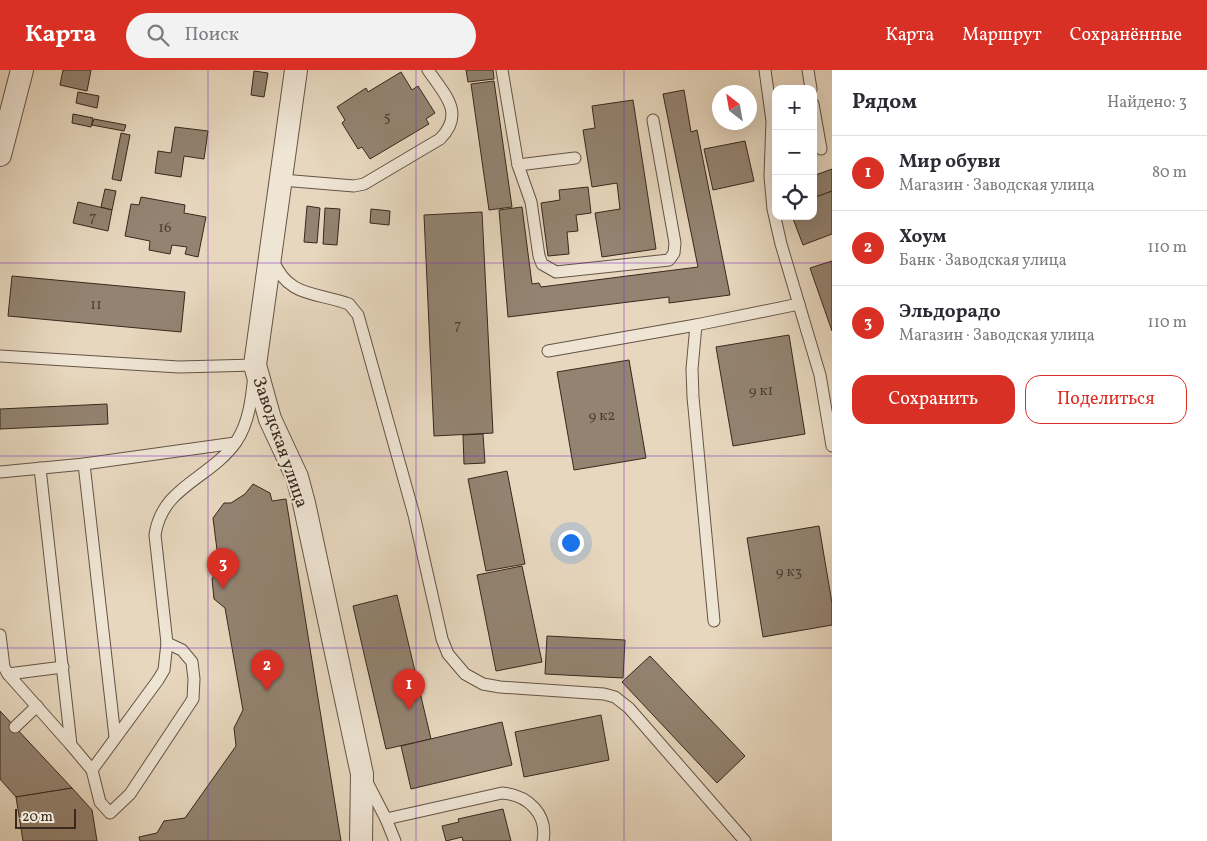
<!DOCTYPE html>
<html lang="ru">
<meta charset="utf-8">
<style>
:root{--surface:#fff;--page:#f2f2f3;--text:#2b2b33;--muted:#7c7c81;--line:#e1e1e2;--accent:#d93025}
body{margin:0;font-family:Vollkorn,serif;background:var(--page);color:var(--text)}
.controls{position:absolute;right:15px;top:15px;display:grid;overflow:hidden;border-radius:10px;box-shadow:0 5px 20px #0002}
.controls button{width:45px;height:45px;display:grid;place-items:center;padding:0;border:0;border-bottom:1px solid var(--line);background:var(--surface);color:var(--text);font:25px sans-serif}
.compass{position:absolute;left:712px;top:15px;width:45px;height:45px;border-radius:50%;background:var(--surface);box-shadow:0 5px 20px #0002;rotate:329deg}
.scale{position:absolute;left:15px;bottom:12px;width:61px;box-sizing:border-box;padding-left:5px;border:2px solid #38281d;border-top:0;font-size:14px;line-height:18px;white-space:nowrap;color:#38281d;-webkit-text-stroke:4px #efe5d5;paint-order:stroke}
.you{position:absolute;left:570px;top:472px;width:18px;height:18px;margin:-12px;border:4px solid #fff;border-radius:50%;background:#1a73e8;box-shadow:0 0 0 8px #1a73e833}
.badge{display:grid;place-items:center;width:32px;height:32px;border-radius:50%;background:var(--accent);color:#fff;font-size:16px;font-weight:700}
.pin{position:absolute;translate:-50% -41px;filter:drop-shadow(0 1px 2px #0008)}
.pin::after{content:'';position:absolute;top:26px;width:18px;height:15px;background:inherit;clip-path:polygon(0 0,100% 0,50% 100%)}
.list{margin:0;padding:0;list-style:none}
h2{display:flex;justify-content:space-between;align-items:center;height:65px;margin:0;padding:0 20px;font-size:21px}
h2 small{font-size:16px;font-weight:400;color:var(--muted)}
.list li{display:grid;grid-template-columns:32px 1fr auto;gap:15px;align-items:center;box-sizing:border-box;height:75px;padding:0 20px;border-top:1px solid var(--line)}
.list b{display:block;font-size:19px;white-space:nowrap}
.list p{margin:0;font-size:16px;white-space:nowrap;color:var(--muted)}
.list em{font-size:16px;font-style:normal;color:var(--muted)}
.actions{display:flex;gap:10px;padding:15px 20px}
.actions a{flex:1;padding:11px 0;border:1px solid var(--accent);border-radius:15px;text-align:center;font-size:18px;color:var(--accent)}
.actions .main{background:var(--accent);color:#fff}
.icon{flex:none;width:28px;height:28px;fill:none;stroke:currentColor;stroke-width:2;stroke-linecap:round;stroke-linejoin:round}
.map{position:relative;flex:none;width:832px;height:771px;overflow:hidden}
header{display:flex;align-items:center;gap:30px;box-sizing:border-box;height:70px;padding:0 25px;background:var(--accent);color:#fff}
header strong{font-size:24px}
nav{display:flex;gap:28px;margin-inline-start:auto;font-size:18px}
.search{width:350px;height:45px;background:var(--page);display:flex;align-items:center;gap:12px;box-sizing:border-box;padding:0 18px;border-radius:28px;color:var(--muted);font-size:19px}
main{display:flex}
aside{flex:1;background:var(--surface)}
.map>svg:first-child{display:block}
</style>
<header>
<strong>Карта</strong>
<div class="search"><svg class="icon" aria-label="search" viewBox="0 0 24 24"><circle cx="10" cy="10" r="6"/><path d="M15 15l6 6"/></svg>Поиск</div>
<nav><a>Карта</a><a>Маршрут</a><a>Сохранённые</a></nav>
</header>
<main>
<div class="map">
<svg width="832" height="771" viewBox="0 0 832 771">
<rect width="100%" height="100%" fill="#e7d7be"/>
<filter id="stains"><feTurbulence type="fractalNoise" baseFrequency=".004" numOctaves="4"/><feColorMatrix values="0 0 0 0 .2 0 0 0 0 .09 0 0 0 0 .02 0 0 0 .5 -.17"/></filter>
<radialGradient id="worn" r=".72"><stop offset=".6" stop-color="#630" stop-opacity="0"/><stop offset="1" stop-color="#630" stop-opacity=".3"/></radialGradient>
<g fill="#938371" stroke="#38281d">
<path d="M63 0H91L87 21 60 15Z"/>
<path d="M466 0H493L494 9 468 12Z"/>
<path d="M254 1 268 3 264 27 251 25Z"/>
<path d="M401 2 412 20 418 16 435 43 426 49 429 54 370 89 362 77 358 79 342 53 345 50 337 37 366 18 368 22Z"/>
<path d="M494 11 512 137 489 140 471 14Z"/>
<path d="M684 20 691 62 697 60 730 225 669 233V227L508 247 499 140 522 137 532 214 539 213 541 217 698 197 663 24Z"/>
<path d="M78 22 99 26 97 38 76 33Z"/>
<path d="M633 30 656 179 602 187 595 143 620 139 617 113 592 117 583 60 595 58 592 36Z"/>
<path d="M73 44 93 48 91 57 72 53Z"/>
<path d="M94 49 126 55 124 61 92 55Z"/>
<path d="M175 57 208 61 204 89 184 86 181 107 155 103 158 81 171 83Z"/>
<path d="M121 63 130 65 121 111 112 109Z"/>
<path d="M745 71 754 111 713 120 704 79Z"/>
<path d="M832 99V121L815 128 813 106Z"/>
<path d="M588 117 591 143 576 145 578 161 567 162 569 184 548 186 541 133 560 130 559 120Z"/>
<path d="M105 119 116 121 112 140 101 137Z"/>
<path d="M832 121V164L803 175 792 146H813V128Z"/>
<path d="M141 127 185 135 184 143 206 147 198 187 185 184 187 177 172 175 170 184 149 180 150 171 125 166 131 134 139 135Z"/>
<path d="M78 132 112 140 108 161 73 153Z"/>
<path d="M307 136 320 138 317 173 304 172Z"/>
<path d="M325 138 340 139 337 175 323 174Z"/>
<path d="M371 139 390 141 389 155 370 153Z"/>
<path d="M482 142 493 363 434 366 424 145Z"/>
<path d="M832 191V261L810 198Z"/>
<path d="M12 206 185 222 181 262 8 246Z"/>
<path d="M789 265 805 364 733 376 716 277Z"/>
<path d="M629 290 646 388 574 400 557 302Z"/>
<path d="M107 334 108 354 0 359V339Z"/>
<path d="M483 364 485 393 464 394 463 365Z"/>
<path d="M507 401 525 494 486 501 468 409Z"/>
<path d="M253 414 270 423 272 431 286 429 341 771H140L139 767 157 763 164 751 185 748 236 676 234 658 243 640 225 538 214 529 212 509 219 496 213 448 224 433H231L245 424Z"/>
<path d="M819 456 832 533V555L763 567 747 468Z"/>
<path d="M522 496 542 592 496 601 477 505Z"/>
<path d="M397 525 431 669 386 679 353 536Z"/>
<path d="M547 566 625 570 623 608 545 604Z"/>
<path d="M650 586 745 686 717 713 622 612Z"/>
<path d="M0 641 72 718 16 727 0 709Z"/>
<path d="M601 645 609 690 524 707 515 662Z"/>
<path d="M502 652 512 695 411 719 401 676Z"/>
<path d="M72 718 92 740 97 771H23L16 727Z"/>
<path d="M503 739 511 771H463L462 767 446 771 442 756 459 752 458 749Z"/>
</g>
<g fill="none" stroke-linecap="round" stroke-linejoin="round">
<g stroke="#645445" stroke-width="13">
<g id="lane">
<path d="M502 0 518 95 531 132 539 186 542 194 556 202 660 191 669 190 674 183 675 173 653 50"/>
<path d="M765 0 772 51 770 106 773 139 781 174 820 305 832 376"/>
<path d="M808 0 811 19"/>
<path d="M813 34 821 79"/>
<path d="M518 95 575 88"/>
<path d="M282 110 354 116 364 114 440 69C466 43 444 24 428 0"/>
<path d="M273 190C288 228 317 222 349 234L358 245 414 445 442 569 448 584 465 604 483 614 500 617 604 624 615 627 629 638 745 771"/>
<path d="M696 255 692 299 693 327 714 551"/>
<path d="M548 281 696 255 799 234"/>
<path d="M0 286 179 297 255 295C252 322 251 350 236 372 210 409 162 416 155 465L167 573 182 580 192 592 194 609 193 629 130 724 110 743 100 732 92 700 71 675 40 398"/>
<path d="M84 394 115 667"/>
<path d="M0 402 84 394 235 373"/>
<path d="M0 565 4 597 8 604 63 597"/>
<path d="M8 604 71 675"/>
<path d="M15 657 37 636"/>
<path d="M92 700 158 610 164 600 167 573"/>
<path d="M367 712 386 749 395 771"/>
<path d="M386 749 502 723C528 725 548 744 543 771"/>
</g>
</g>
<g stroke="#645445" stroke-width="24">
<g id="street">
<path d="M296 0 255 295 270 349 297 407 304 433 362 704 361 771"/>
<path d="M0 85 22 0"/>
</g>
</g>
<use href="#lane" stroke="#efe5d5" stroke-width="11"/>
<use href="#street" stroke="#efe5d5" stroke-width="22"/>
</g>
<path fill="none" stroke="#7b2cbf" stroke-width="1" stroke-opacity="0.55" d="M208 0V771M416 0V771M624 0V771M0 193H832M0 386H832M0 578H832"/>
<g text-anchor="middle" stroke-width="4.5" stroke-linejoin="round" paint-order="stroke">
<g font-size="15" fill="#4f3f32">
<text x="387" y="51">5</text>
<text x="93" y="151">7</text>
<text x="165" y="162">16</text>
<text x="96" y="239">11</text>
<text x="458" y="259">7</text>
<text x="761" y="325">9 к1</text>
<text x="602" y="350">9 к2</text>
<text x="789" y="506">9 к3</text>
</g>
<g font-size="18" fill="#38281d" stroke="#efe5d5">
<text transform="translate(281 372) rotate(71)" y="6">Заводская улица</text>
</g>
</g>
<rect width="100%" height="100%" filter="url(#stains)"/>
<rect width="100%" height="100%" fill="url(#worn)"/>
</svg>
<div class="controls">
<button>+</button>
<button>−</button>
<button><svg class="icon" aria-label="locate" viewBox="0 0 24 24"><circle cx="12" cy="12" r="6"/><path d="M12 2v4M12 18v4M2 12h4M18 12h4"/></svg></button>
</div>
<svg class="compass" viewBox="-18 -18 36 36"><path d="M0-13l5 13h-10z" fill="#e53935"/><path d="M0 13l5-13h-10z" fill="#7c7c81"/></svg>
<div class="scale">20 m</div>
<div class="you"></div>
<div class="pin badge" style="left:409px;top:640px">1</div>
<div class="pin badge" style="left:267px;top:621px">2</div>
<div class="pin badge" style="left:223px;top:519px">3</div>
</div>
<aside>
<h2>Рядом<small>Найдено: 3</small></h2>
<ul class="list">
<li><span class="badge">1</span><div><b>Мир обуви</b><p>Магазин · Заводская улица</p></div><em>80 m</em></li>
<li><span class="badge">2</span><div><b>Хоум</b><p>Банк · Заводская улица</p></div><em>110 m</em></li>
<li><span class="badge">3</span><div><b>Эльдорадо</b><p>Магазин · Заводская улица</p></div><em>110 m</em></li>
</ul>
<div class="actions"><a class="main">Сохранить</a><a>Поделиться</a></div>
</aside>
</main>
